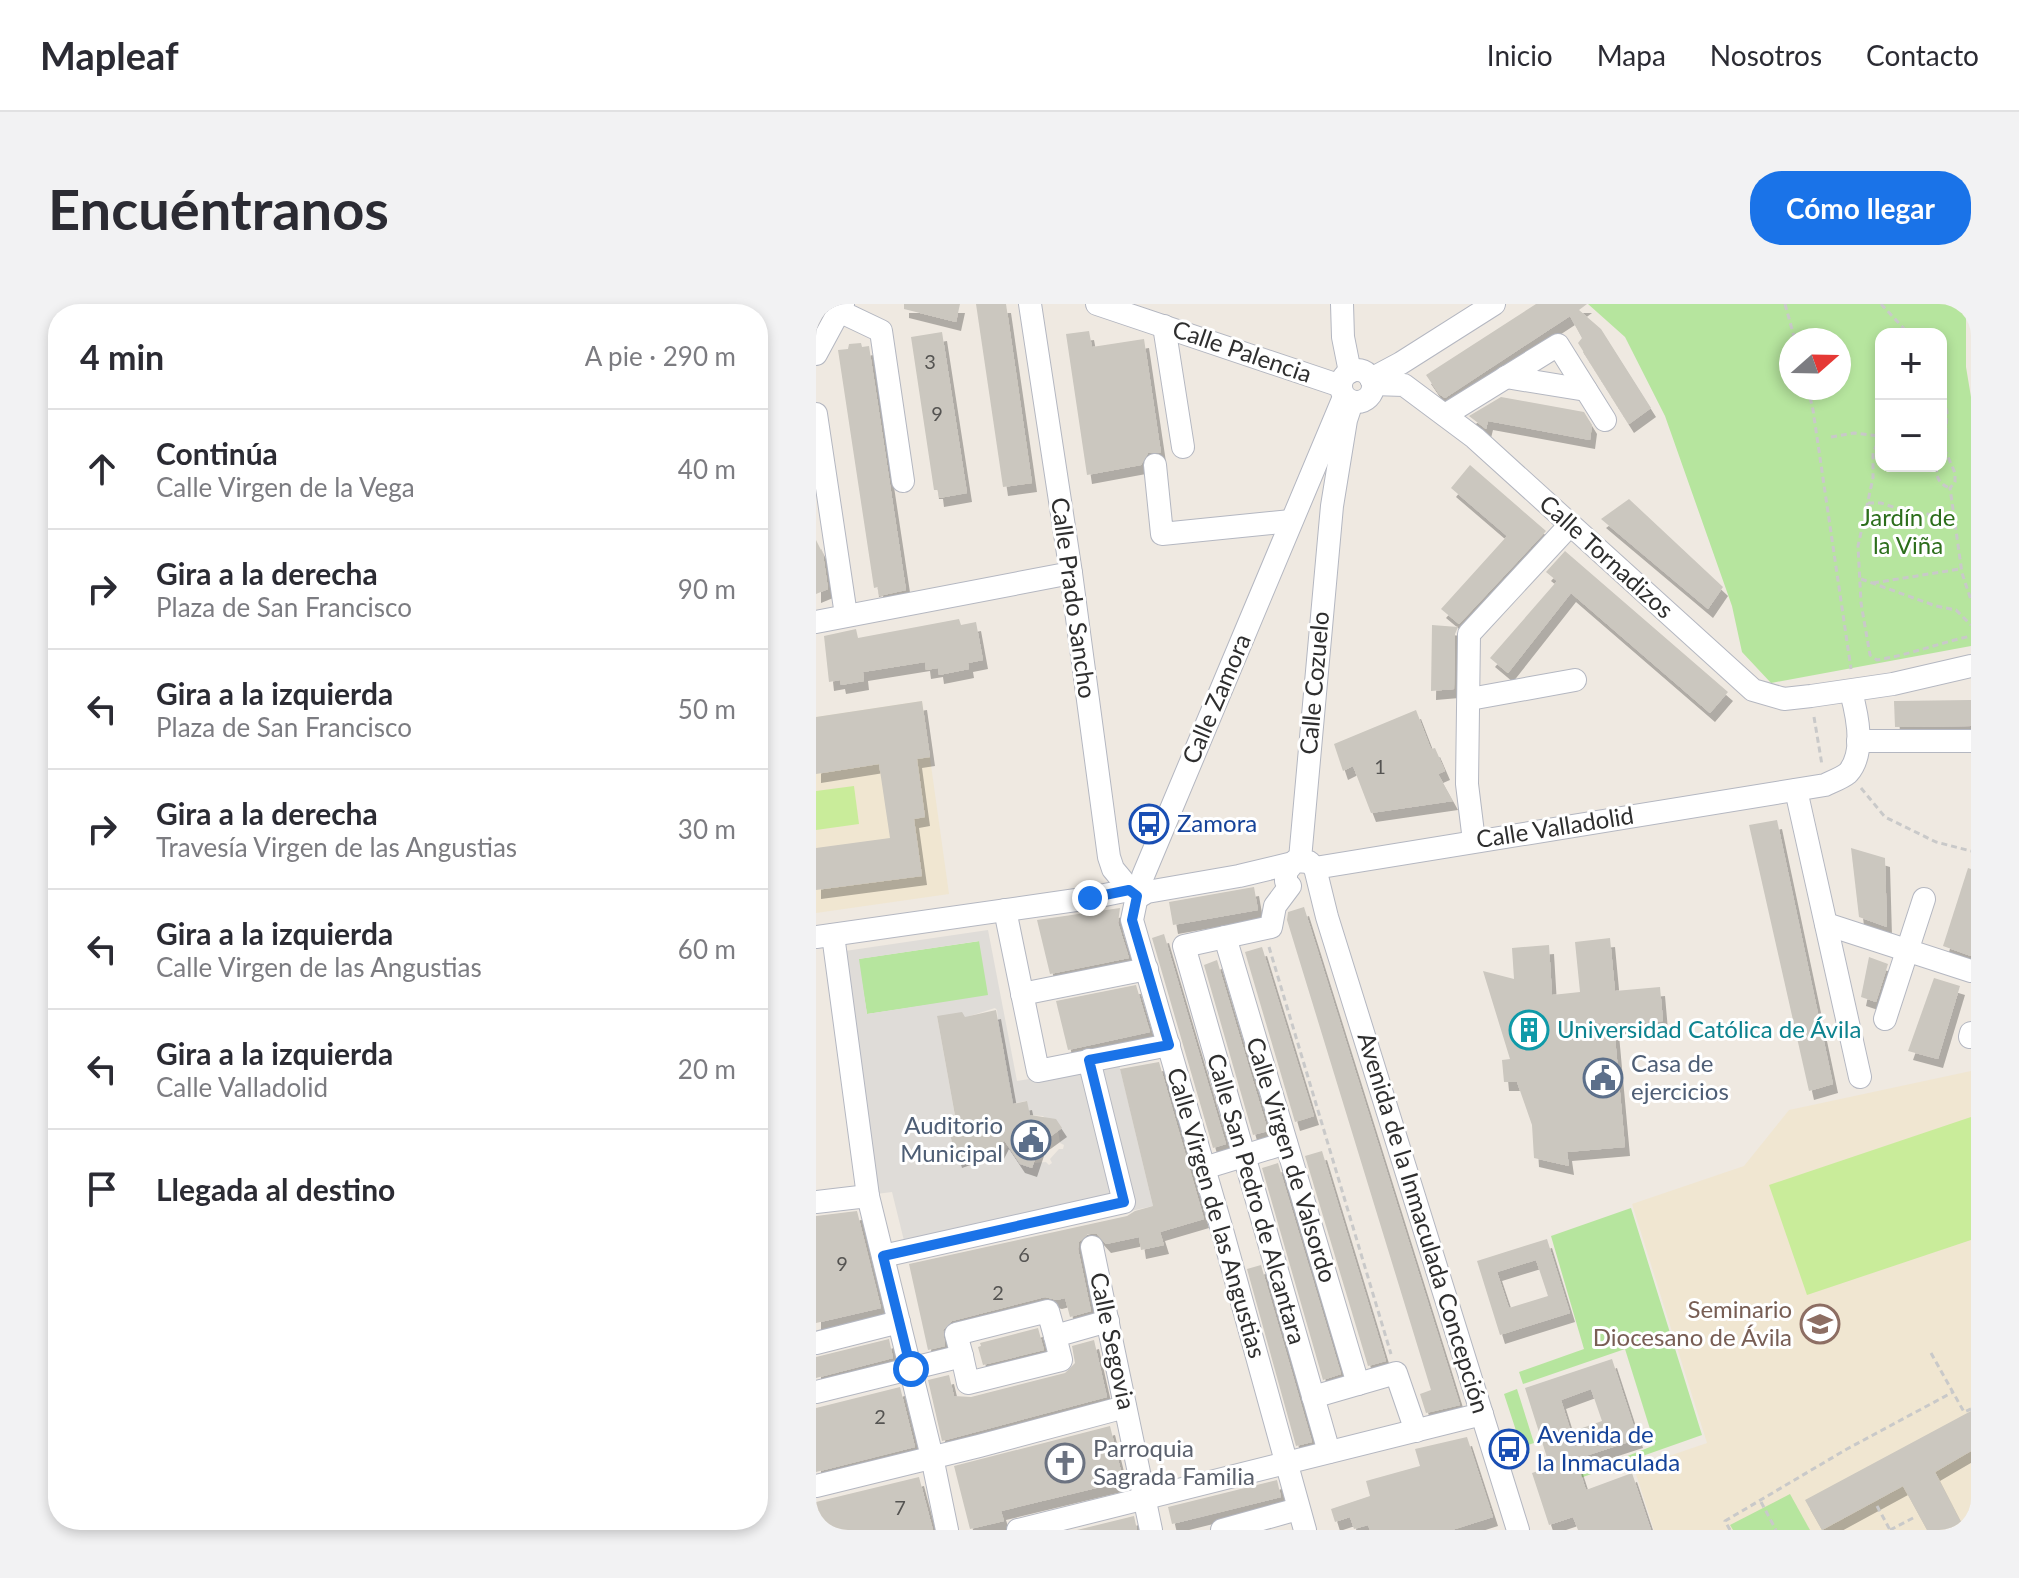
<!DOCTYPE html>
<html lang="es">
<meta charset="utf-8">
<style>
:root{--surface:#fff;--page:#f2f2f3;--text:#2b2b33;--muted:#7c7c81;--line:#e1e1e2;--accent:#1a73e8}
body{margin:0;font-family:Lato,sans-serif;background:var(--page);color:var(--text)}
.controls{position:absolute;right:24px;top:24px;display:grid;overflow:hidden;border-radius:16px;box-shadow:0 4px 12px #0003}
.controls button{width:72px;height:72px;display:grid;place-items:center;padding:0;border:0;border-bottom:2px solid var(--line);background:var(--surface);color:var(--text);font:40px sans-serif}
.compass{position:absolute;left:963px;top:24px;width:72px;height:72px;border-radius:50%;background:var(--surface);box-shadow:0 4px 12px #0003;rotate:70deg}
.stop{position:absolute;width:24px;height:24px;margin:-18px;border:6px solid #1a73e8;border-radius:50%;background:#fff}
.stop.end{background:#1a73e8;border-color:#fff;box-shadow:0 2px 8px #0008}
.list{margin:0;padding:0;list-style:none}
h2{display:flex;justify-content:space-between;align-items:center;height:104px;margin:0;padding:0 32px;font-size:34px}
h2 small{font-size:26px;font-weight:400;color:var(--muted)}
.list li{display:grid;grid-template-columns:52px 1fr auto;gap:24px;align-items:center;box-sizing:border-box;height:120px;padding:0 32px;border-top:2px solid var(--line)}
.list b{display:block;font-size:30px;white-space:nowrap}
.list p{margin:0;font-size:26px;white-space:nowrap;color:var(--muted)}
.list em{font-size:26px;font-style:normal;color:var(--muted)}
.icon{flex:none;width:44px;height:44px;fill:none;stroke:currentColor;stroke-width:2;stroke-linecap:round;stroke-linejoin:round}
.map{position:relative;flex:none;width:1155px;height:1226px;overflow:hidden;border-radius:32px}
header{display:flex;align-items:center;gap:48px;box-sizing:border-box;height:112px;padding:0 40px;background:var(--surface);border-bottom:2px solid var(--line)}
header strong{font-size:38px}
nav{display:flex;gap:44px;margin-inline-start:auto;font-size:28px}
.intro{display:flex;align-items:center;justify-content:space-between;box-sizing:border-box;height:192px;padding:0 48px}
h1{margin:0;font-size:56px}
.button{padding:20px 36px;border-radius:32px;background:var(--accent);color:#fff;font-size:28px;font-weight:700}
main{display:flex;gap:48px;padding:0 48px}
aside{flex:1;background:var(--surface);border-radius:32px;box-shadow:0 4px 12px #0003}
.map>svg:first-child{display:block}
</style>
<header>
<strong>Mapleaf</strong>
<nav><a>Inicio</a><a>Mapa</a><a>Nosotros</a><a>Contacto</a></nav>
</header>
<div class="intro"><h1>Encuéntranos</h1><a class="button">Cómo llegar</a></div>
<main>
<aside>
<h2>4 min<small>A pie · 290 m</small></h2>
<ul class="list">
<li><svg class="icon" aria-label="ahead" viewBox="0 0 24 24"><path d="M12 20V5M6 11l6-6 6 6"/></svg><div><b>Continúa</b><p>Calle Virgen de la Vega</p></div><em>40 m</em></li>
<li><svg class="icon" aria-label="right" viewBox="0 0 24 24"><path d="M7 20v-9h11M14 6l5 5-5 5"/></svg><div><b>Gira a la derecha</b><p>Plaza de San Francisco</p></div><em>90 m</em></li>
<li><svg class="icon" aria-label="left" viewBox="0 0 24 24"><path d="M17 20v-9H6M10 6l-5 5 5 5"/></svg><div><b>Gira a la izquierda</b><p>Plaza de San Francisco</p></div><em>50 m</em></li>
<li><svg class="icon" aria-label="right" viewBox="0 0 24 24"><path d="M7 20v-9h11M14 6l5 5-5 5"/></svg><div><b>Gira a la derecha</b><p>Travesía Virgen de las Angustias</p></div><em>30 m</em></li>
<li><svg class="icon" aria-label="left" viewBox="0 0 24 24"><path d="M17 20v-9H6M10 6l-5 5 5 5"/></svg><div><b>Gira a la izquierda</b><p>Calle Virgen de las Angustias</p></div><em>60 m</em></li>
<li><svg class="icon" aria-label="left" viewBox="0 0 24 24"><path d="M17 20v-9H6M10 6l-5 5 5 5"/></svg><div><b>Gira a la izquierda</b><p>Calle Valladolid</p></div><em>20 m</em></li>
<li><svg class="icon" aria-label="arrive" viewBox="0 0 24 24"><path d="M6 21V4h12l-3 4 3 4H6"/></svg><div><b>Llegada al destino</b></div></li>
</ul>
</aside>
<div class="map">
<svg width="1155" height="1226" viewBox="0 0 1155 1226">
<defs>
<filter id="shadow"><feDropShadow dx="5" dy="9" stdDeviation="0" flood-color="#0004"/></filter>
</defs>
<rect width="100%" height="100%" fill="#efe9e1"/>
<g fill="#f0e6d1">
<path d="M106 397 133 590 0 609V413Z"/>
<path d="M1155 767V1226H838L818 1164 891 1139 816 900 928 862 973 806Z"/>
</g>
<g fill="#b6e59e" fill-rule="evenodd">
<path d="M772 0H1150V63L1155 93V342L955 379 926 348 916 302 849 112 809 33ZM1065 30H1125V162H1065ZM1023 36V84H975V36Z"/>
<path d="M164 637 173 692 51 710 42 655Z"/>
<path d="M815 904 886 1131 750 1179 749 1177 839 1141 809 1045 707 1080 703 1068 768 1045 735 932Z"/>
<path d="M701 1085 718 1139 712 1141 714 1149 708 1151 688 1090Z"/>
<path d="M974 1190 994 1226H917L914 1221Z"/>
</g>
<g fill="#c9ec9a">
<path d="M38 482 43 520 0 526V487Z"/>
<path d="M1155 813V936L991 991 953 881Z"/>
</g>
<path fill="#dfdcd8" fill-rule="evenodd" d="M172 626 201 777 303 760 337 902 93 957 76 888 60 890 29 647ZM163 637 172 691 51 710 43 655ZM179 704 181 706 184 735 187 739 194 800 210 797 214 811 227 812 242 826 244 839 248 841 247 845H243L234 855 236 859 233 861 230 858 218 859 216 863 194 841 187 848 178 847 177 843 141 855 134 831 142 828 121 712 151 713Z"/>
<g fill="#cbc7bf" fill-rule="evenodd" filter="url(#shadow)">
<path d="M88 0H144L140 18 88 5Z"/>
<path d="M160 0H190L216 179 187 183Z"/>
<path d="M720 0H771L763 6 785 25 835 104 813 120 762 39 766 34 754 12 629 94 623 90 610 71Z"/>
<path d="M273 27 276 43 328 35 345 149H332L325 161 271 171 250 30Z"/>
<path d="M126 28 151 189 123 194 122 186H118L95 33Z"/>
<path d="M45 39 46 43 53 42 90 286 63 292 62 283 58 284 22 46 32 45 33 40Z"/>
<path d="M685 93 768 108 776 121 774 136 672 117 670 125 653 112Z"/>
<path d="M654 161 730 227 643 320 625 305 691 232 635 184Z"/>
<path d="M813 195 907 283 892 305 785 215Z"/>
<path d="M0 236 7 250 12 285 0 290Z"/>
<path d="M749 247 912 388 894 409 755 289 692 369 674 354 741 277 730 268Z"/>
<path d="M143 315 145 321 160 318 167 356 152 359 153 365 123 371 122 364 110 366 109 358 47 368 48 377 25 381 24 376 13 378 8 332 40 325 42 334Z"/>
<path d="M616 321 642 323 639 330 638 385 615 387Z"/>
<path d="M1155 396V422L1079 423 1078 397Z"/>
<path d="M106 397 114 453 101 455 109 513 98 515 106 572 0 586V544L74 534 63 460 0 470V413Z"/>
<path d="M600 406 615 445 619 444 629 467 622 470 637 497 555 509 537 462 527 467 518 440Z"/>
<path d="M961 516 1017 780 993 787 933 521Z"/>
<path d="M1035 544 1069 554 1071 623 1043 613Z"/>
<path d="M1152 564 1155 565V652L1127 642Z"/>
<path d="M438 583 442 606 357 621 353 598Z"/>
<path d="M488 603 630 1056 644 1101 610 1109 604 1090 615 1086 471 616 472 608Z"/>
<path d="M304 604 302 619 313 654 234 670 221 616Z"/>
<path d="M348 630 410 840 397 844 336 634Z"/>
<path d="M794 634 799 687 844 683 847 717 798 722 809 843 751 848 753 862 718 854 716 821 701 778H688L686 756 694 755 667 667 698 675 696 644 733 641 736 691 764 688 759 638Z"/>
<path d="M446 643 498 812 479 818 429 648Z"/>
<path d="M1053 653 1072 660 1060 698 1045 693Z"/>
<path d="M401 656 452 827 437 831 388 661Z"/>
<path d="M1118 674 1144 682 1122 755 1092 747Z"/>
<path d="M320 681 334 728 252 746 240 697Z"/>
<path d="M180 706 197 800 211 797 214 811 240 815 246 824 224 840 216 864 204 860 188 836 182 848 169 845 141 855 134 831 142 828 121 712 146 708 149 713Z"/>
<path d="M343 758 388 915 344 928 348 941 325 946 323 933 290 940 281 930H272L263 938 262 945 275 1007 254 1013 249 994 241 996 229 993 136 1017 127 1026 129 1042 112 1046 93 960 311 912 319 907 337 902 304 765Z"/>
<path d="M506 847 570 1057 552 1062 489 852Z"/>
<path d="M462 859 525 1070 507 1076 446 864Z"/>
<path d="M41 907 65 1004 0 1019V912Z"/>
<path d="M731 935 754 1009 684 1031 661 957ZM720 956 732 992 693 1004 681 968Z"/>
<path d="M445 961 496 1138 480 1142 431 965Z"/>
<path d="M222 1024 228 1046 167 1061 162 1043 165 1042 164 1039Z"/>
<path d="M73 1035 77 1054 0 1074V1053Z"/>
<path d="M278 1036 291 1093 126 1137 112 1076 133 1071 138 1092 155 1093 249 1069 259 1059 256 1042Z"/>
<path d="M796 1055 822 1135 760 1155 770 1186 816 1169 835 1226H762L757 1213 733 1221 716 1169 734 1163 709 1084ZM775 1085 786 1117 755 1128 745 1096Z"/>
<path d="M84 1083 99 1143 0 1168V1104Z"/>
<path d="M1155 1107V1147L1119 1168 1149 1226H1111L1087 1182 1006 1226 989 1196Z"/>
<path d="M294 1122 306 1171 299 1172 301 1179 185 1207 188 1217 154 1225 138 1162Z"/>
<path d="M651 1133 677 1213 636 1226H554L552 1221 538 1225 534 1213 519 1218 515 1205 554 1192 550 1177 604 1162 599 1145Z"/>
<path d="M103 1173 117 1226H0V1198Z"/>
<path d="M461 1176 465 1193 356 1220 352 1203Z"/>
<path d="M318 1212 321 1226H261Z"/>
</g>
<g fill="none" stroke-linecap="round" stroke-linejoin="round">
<g stroke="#b4b7c1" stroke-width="24">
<g id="minor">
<path d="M214 0 255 269 293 553 297 565 312 583"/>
<path d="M281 0 525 82"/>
<path d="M526 0 527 33 534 68"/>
<path d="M23 7 65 27 87 177"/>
<path d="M348 22 367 143"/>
<path d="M0 50 27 0"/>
<circle cx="541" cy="82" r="16"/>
<path d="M690 73 770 86"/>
<path d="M555 75 585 59 678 0"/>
<path d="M557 80 588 81 659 134 937 386 968 395 995 392 1077 380 1155 362"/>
<path d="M0 110 30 311"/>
<path d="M629 111 742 41 789 116"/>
<path d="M339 161 346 230 475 217"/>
<path d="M0 318 255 269"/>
<path d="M654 395 759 376"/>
<path d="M1042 437H1155"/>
<path d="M980 486 1044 773"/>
<path d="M658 537 651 480 653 330 753 222"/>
<path d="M484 555 516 202 530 116 534 104"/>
<path d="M499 564 1009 481C1015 478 1026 474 1032 469 1050 449 1041 410 1035 388"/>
<path d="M327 572 528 93"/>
<path d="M470 577V568L479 557 493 558 499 564 511 613 702 1226"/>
<path d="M312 582 316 590 324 592 331 588 423 572 473 560"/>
<path d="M474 582 459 602 455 623 368 642 513 1148"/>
<path d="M321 592 316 616 406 926 489 1226"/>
<path d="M189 606 222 767 353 741"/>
<path d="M1010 620 1155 667"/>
<path d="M17 631 52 892 116 1153 131 1226"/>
<path d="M0 633 274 594 313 586"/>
<path d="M409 633 542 1080"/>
<path d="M206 690 331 665"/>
<path d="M1069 715 1108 595"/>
<path d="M1154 733 1155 729"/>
<path d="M388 864 470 839"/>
<path d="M0 898 52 892"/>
<path d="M276 943 335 1226"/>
<path d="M67 952 308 898 273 756"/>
<path d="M0 1039 83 1018"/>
<path d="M146 1052 140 1030 232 1007 239 1032"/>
<path d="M0 1088 146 1052 152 1079 245 1056 239 1032 292 1017"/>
<path d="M497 1093 580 1069 600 1127"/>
<path d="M0 1182 163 1142 309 1103"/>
<path d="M202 1226 666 1110"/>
<path d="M406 1226 482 1205"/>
</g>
</g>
<g stroke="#c9c9c9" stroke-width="3" stroke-dasharray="6 4" stroke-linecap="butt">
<path d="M969 0 979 36"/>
<path d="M1065 0 1093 30"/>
<path d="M992 84 997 106 1035 365"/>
<path d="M1125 85 1131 108 1129 146 1139 169V178L1134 184 1146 269 1155 296"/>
<path d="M1065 131 1057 149V174L1042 242 1045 299 1054 351 1061 356C1093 351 1123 339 1155 332"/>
<path d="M1015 133 1038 129 1064 132"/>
<path d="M1121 162C1119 173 1124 181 1134 184"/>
<path d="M1052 199H1065L1089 207 1139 214"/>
<path d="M1045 275 1120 302 1140 306 1155 321"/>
<path d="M1057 279 1144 265"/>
<path d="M998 413 1006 461"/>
<path d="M1045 484 1069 513 1120 538 1155 547"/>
<path d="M453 643 575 1050"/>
<path d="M1115 1049 1148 1108 1155 1105"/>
<path d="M945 1198 960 1226"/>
<path d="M1061 1202 1074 1226"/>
<path d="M914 1226 909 1217 1031 1145 1137 1088"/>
<path d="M1074 1226 1099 1213"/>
</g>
<use href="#minor" stroke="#fff" stroke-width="22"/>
</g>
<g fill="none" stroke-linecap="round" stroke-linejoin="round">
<path stroke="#1a73e8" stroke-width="10" d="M95 1065 67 952 308 898 273 756 353 741 316 616 321 592 313 586 274 594"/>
</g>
<defs>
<g id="bus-ring" transform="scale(2)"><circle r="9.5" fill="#fff" stroke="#1a4fb4" stroke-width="1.5"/><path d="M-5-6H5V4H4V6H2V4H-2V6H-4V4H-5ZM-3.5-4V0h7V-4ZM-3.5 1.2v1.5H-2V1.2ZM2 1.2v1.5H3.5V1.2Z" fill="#1a4fb4"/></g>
<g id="building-ring" transform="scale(2)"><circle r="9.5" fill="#fff" stroke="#0f9aa8" stroke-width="1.5"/><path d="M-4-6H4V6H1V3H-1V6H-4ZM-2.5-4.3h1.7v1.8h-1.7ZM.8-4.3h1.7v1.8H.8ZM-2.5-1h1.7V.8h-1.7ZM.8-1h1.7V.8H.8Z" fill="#0f9aa8"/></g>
<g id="civic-ring" transform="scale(2)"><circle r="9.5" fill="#fff" stroke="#5c6f8a" stroke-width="1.5"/><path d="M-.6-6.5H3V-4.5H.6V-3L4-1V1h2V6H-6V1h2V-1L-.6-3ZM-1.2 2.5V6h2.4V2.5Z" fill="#5c6f8a"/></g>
<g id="university-ring" transform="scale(2)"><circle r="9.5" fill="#fff" stroke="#8d6e63" stroke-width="1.5"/><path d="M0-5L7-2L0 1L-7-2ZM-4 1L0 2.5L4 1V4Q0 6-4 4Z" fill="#8d6e63"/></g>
<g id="church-ring" transform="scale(2)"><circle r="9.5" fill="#fff" stroke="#6b7280" stroke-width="1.5"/><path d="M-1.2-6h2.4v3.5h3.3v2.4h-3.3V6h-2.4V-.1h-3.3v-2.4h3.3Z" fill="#6b7280"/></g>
</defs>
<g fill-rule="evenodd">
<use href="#bus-ring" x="333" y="520"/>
<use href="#building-ring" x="713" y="726"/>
<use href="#civic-ring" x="787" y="774"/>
<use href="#civic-ring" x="215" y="836"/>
<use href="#university-ring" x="1004" y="1020"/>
<use href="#bus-ring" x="693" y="1145"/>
<use href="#church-ring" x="249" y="1159"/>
</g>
<g text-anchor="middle" stroke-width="6" stroke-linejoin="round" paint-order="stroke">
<g font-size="20" fill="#555452">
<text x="114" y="65">3</text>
<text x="121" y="117">9</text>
<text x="564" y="470">1</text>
<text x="208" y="958">6</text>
<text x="26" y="967">9</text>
<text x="182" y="996">2</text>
<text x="64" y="1120">2</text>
<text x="84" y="1211">7</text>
</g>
<g font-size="24" fill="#2e2e2e" stroke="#fff">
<text transform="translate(426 48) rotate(19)" y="8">Calle Palencia</text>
<text transform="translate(790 253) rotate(42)" y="8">Calle Tornadizos</text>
<text transform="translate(257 294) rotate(82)" y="8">Calle Prado Sancho</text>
<text transform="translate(499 379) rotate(-85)" y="8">Calle Cozuelo</text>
<text transform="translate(401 395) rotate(-67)" y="8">Calle Zamora</text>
<text transform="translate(739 524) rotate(-9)" y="8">Calle Valladolid</text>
<text transform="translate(475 856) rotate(73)" y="8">Calle Virgen de Valsordo</text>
<text transform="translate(440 895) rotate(74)" y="8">Calle San Pedro de Alcantara</text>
<text transform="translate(400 909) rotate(74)" y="8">Calle Virgen de las Angustias</text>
<text transform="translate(607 919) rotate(73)" y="8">Avenida de la Inmaculada Concepción</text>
<text transform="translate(296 1037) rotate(78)" y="8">Calle Segovia</text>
</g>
<g font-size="24" fill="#2c6e1b" stroke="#fff">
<text x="1092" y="222">Jardín de<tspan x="1092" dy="28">la Viña</tspan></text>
</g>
<g font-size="24" fill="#164399" stroke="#fff" text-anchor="start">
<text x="361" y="528">Zamora</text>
<text x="721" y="1139">Avenida de<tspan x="721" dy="28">la Inmaculada</tspan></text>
</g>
<g font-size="24" fill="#0d838f" stroke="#fff" text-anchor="start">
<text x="741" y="734">Universidad Católica de Ávila</text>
</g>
<g font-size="24" fill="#4e5e75" stroke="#fff" text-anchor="start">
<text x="815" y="768">Casa de<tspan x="815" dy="28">ejercicios</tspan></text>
<text x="187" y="830" text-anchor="end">Auditorio<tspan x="187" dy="28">Municipal</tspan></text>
</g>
<g font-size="24" fill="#785e54" stroke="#fff" text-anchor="end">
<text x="976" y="1014">Seminario<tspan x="976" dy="28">Diocesano de Ávila</tspan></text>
</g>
<g font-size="24" fill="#5b616d" stroke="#fff" text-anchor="start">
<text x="277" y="1153">Parroquia<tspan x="277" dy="28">Sagrada Familia</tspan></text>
</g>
</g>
</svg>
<div class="controls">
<button>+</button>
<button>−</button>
</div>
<svg class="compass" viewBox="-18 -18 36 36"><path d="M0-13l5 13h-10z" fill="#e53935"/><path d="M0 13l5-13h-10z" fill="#7c7c81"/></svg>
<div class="stop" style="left:95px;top:1065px"></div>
<div class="stop end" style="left:274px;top:594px"></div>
</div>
</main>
